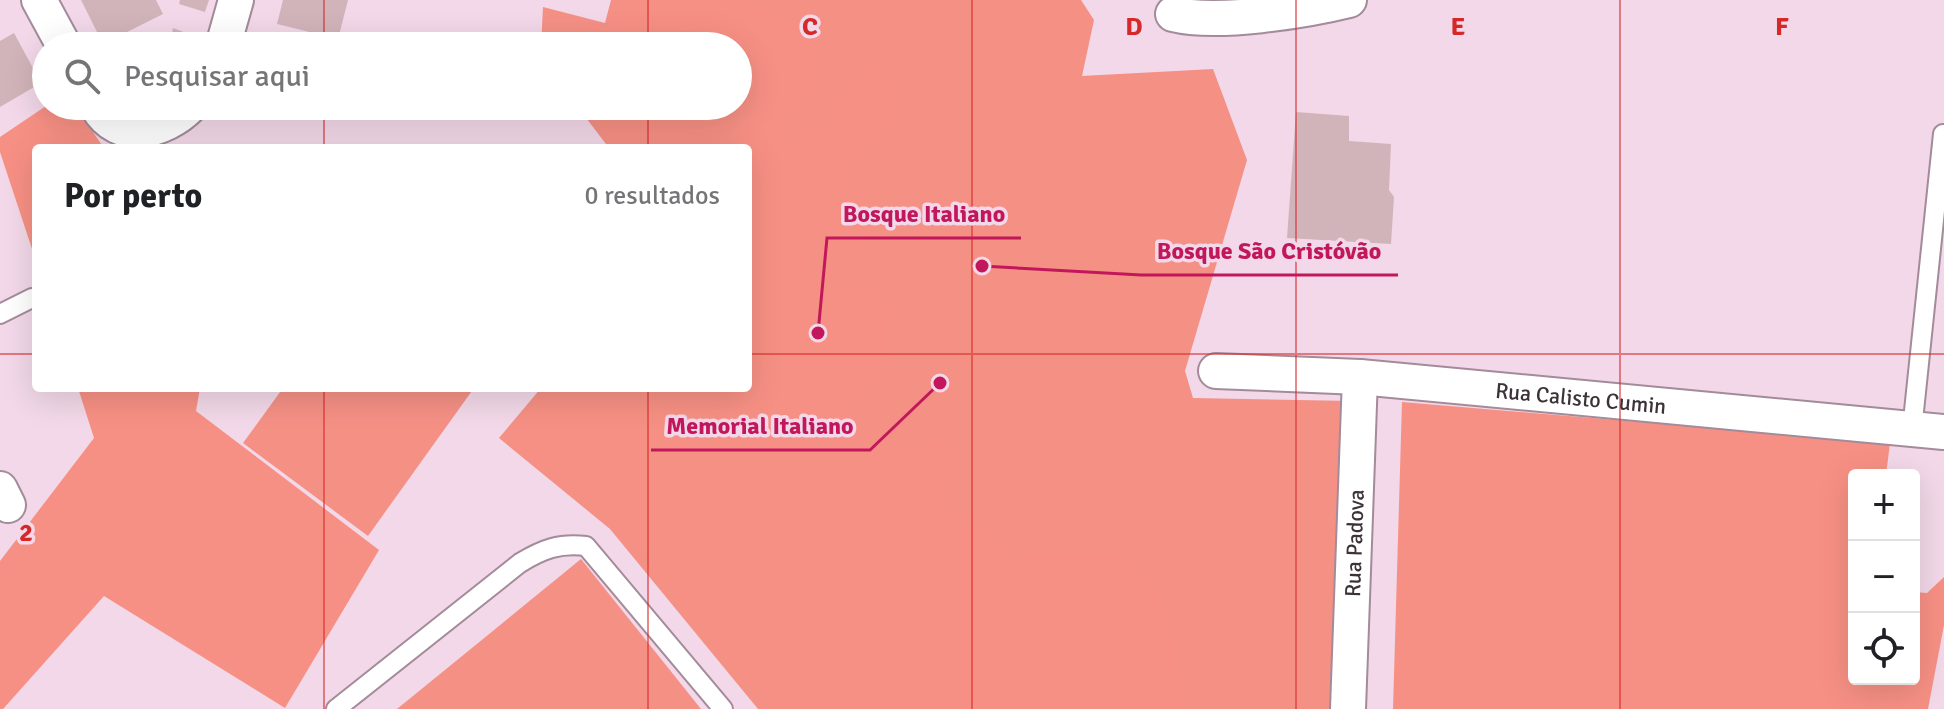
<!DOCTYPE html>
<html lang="pt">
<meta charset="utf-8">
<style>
:root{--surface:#fff;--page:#f6f6f6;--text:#202124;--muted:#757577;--line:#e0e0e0}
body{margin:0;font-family:Signika,sans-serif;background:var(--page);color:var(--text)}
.controls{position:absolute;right:24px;bottom:24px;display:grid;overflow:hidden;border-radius:8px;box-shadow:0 8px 32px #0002}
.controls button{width:72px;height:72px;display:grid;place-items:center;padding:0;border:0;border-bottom:2px solid var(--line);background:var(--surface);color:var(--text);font:40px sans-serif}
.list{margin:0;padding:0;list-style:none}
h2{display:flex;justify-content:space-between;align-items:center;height:104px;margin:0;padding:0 32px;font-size:34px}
h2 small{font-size:26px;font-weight:400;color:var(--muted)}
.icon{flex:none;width:44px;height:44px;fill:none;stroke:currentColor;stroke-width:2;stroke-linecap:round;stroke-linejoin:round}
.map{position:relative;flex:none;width:1944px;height:709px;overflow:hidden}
.search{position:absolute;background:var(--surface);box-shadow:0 8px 32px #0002;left:32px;top:32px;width:720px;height:88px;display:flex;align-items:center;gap:20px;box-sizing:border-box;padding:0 28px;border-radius:44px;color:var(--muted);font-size:30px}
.panel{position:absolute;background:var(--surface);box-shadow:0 8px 32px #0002;left:32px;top:144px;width:720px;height:248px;border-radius:8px}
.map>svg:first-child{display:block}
</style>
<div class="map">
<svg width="1944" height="709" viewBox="0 0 1944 709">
<rect width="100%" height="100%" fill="#f2d8e8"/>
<g fill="#f59085">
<path d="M611 0H1081L1094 20 1082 76 1213 69 1247 160 1185 371 1193 398 1353 401 1348 709H758L610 529 499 438 541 388H748V148H609L577 106H738V46H541L543 7 605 23Z"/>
<path d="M283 388H474L368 536 243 443Z"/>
<path d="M581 559 701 709H397Z"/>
</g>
<g fill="#f79084">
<path d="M628 0H746L806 34 816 83 775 135 792 155 881 63 896 102 841 185 863 202 865 249 803 244 818 289H874L892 307 882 360 848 404 890 458 945 439 961 467 934 500 952 527 964 515 1002 559 1034 551 1115 550 1157 585 1176 648 1182 709H769L685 607 615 525 504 438 546 388H748V148H613L580 106H738V46H598L589 24 608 28 615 8 627 3Z"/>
<path d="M46 106H75L104 148H36V261L0 152V137Z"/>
<path d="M78 388H200L196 411 379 550 285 708 104 596 3 709H0V561L94 438Z"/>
<path d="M1402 402 1890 443 1886 475H1854V679H1914V592L1927 593 1944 577V625L1928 709H1393Z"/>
</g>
<g fill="#d1b4ba">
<path d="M81 0H156L163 14 103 44Z"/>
<path d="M180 0H209L205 12 179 4Z"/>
<path d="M283 0H348L338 39 277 24Z"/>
<path d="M173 28 202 39 199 46H156L171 38Z"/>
<path d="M14 33 41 83 0 107V41Z"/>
<path d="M269 36 303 45V46H266Z"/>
<path d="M273 106H309L306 116Z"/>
<path d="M1296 112 1349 116V141L1391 144 1389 190 1394 197 1391 244 1287 238Z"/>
</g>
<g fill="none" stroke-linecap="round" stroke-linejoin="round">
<g stroke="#a38b9a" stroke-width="22">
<g id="lane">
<path d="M0 314 32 298"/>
<path d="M1912 430 1943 134"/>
<path d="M336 709 520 563C543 549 559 543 586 546L723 709"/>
</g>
</g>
<g stroke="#a38b9a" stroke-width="38">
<g id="street">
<path d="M39 0 64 46"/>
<path d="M1173 14C1217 25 1304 11 1349 0"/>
<path d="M223 46 236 0"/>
<path d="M97 106C118 144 164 132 190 106"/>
<path id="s1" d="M1216 371 1360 377 1944 432"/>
<path d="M0 489 8 505"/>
<path id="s2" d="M1348 709 1360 377"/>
</g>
</g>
<use href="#lane" stroke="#fff" stroke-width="18"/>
<use href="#street" stroke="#fff" stroke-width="34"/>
</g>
<path fill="none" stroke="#d62828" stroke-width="2" stroke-opacity="0.55" d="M324 0V46M648 0V46M972 0V709M1296 0V709M1620 0V709M324 106V148M648 106V148M0 354H36M748 354H1944M324 388V709M648 388V709"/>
<g text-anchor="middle" stroke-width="7" stroke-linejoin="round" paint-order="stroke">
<g font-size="22" fill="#3c3238" stroke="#f2d8e8">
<text dy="8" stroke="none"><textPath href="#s1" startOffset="366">Rua Calisto Cumin</textPath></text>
<text dy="8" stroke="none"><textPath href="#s2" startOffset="166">Rua Padova</textPath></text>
</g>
</g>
<g font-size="26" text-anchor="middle" font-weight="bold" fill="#d62828" stroke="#f2d8e8" stroke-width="7" stroke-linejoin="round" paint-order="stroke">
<text x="810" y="35">C</text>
<text x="1134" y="35">D</text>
<text x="1458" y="35">E</text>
<text x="1782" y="35">F</text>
<text x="26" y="541">2</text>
</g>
<path fill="none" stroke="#c2185b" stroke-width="3" d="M818 333L827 238H1021M982 266L1141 275H1398M940 383L870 450H651"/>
<g fill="#c2185b" stroke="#f2d8e8" stroke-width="3">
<circle cx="818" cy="333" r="8"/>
<circle cx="982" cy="266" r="8"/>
<circle cx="940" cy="383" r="8"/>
</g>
<g font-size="24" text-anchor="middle" font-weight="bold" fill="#c2185b" stroke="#f2d8e8" stroke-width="7" stroke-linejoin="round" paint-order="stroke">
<text x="924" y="222">Bosque Italiano</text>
<text x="1269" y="259">Bosque São Cristóvão</text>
<text x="760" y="434">Memorial Italiano</text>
</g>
</svg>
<div class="controls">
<button>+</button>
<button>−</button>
<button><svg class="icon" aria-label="locate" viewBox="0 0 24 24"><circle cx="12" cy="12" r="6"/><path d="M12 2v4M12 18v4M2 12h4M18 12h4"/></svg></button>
</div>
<div class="search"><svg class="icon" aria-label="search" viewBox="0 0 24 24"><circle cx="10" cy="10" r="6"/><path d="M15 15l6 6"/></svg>Pesquisar aqui</div>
<section class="panel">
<h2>Por perto<small>0 resultados</small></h2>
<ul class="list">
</ul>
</section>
</div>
